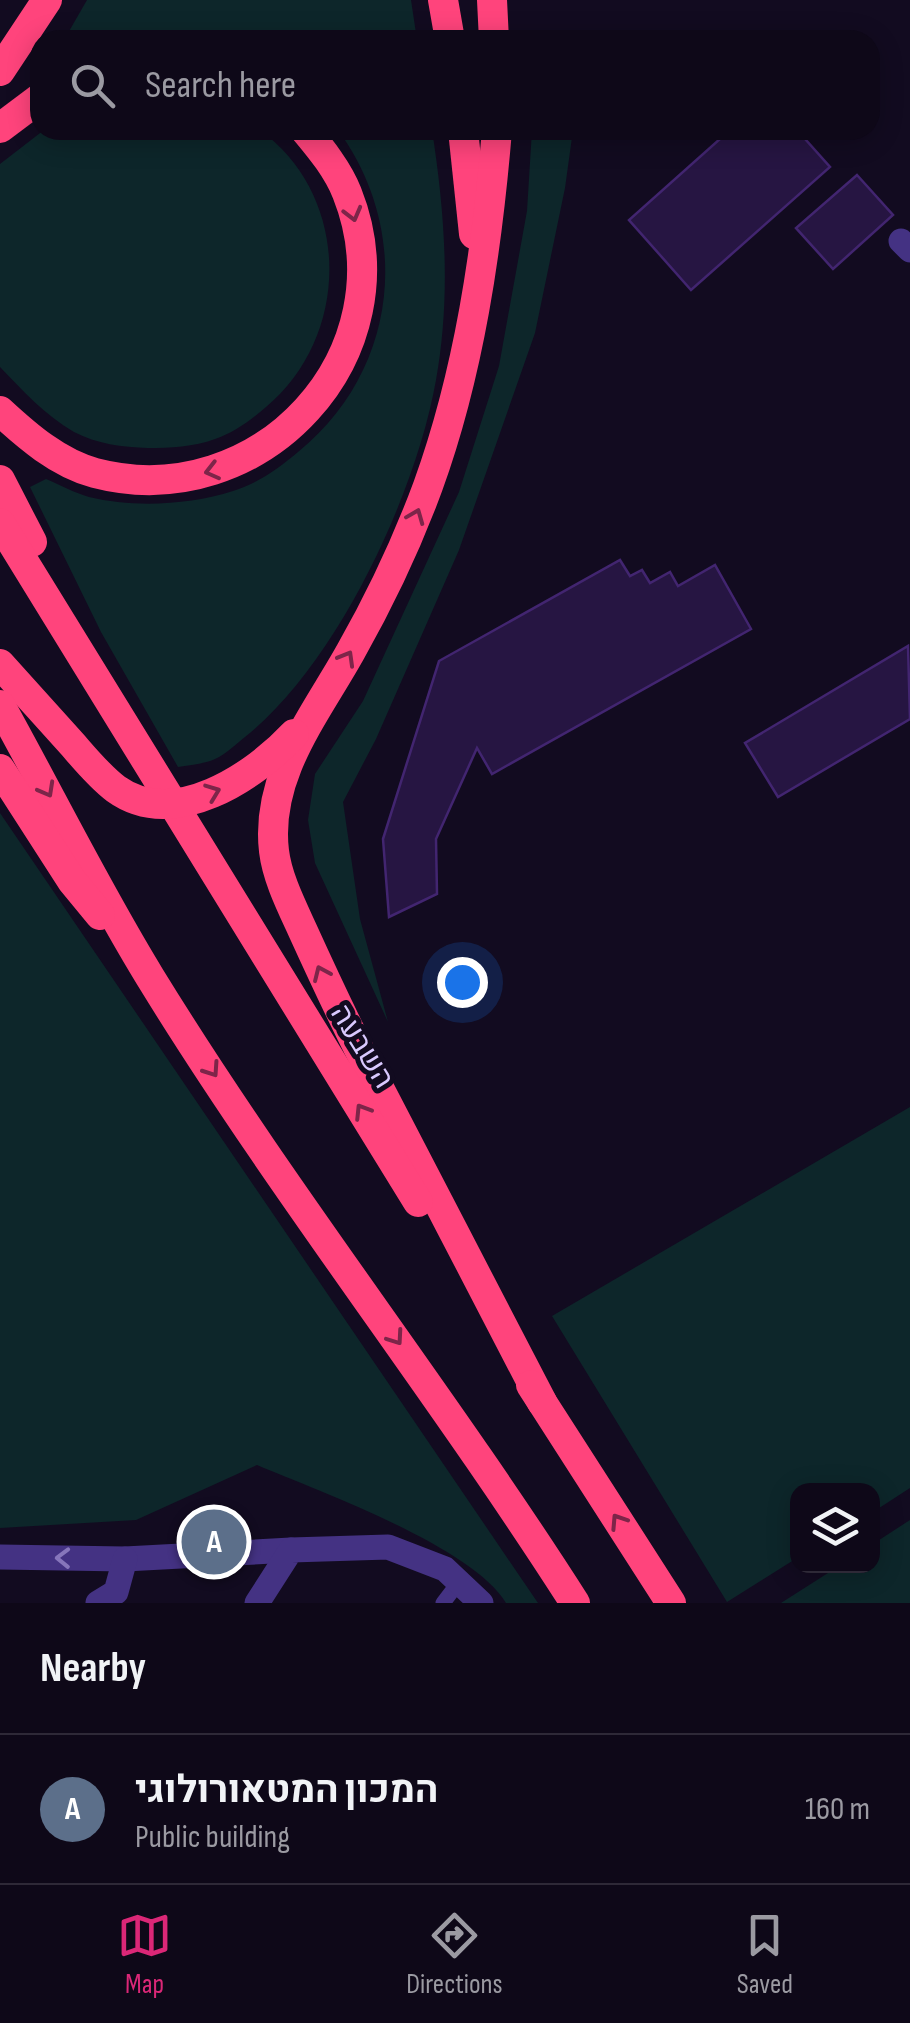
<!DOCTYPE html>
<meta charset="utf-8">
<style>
:root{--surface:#0e0818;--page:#1c1625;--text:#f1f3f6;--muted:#9b9aa2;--line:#2e2937;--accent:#db2777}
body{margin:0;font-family:"Sofia Sans Condensed",Heebo,sans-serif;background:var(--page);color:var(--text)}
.controls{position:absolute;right:30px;bottom:30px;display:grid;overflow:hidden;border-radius:20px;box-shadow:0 5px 25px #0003}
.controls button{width:90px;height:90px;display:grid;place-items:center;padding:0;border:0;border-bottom:2px solid var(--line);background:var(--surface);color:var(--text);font:50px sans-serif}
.you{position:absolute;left:462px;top:982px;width:35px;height:35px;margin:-25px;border:8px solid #fff;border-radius:50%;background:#1a73e8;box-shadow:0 0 0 15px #1a73e833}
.badge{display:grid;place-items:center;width:65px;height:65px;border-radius:50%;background:var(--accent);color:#fff;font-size:32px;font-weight:700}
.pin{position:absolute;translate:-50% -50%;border:5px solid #fff;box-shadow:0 2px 10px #0006}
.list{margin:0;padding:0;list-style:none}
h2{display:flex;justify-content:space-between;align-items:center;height:130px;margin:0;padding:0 40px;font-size:42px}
h2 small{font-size:32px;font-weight:400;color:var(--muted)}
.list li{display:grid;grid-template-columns:65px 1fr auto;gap:30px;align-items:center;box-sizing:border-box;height:150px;padding:0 40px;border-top:2px solid var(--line)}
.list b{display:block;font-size:38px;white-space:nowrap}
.list p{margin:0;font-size:32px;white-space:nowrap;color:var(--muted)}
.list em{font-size:32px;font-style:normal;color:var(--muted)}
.icon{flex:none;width:55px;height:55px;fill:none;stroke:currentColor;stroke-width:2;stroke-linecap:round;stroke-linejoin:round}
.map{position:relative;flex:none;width:910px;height:1603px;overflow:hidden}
.search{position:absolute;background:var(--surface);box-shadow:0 5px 25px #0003;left:30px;right:30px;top:30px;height:110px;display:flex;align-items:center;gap:25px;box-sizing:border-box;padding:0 35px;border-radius:30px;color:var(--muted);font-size:38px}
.sheet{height:280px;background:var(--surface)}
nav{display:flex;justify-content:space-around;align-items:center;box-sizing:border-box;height:140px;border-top:2px solid var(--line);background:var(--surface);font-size:28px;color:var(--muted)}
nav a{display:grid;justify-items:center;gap:5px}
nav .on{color:var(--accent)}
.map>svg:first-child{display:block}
</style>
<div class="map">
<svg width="910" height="1603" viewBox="0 0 910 1603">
<rect width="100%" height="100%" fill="#120b20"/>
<g fill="#0d262a">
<path d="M87 0H411L417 40H64Z"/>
<path d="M44 130H260C352 197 351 336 266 407 251 420 234 433 215 439 194 447 170 448 148 448 122 447 97 444 74 432 46 416 22 390 0 367V164Z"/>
<path d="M338 130H432C445 213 451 297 436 380 416 494 337 664 245 737 236 744 226 754 215 759 204 764 189 765 178 767L101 632 30 487 46 479C60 485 75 493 89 497 134 508 189 505 233 491 257 484 279 468 298 452 398 371 413 233 338 130Z"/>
<path d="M532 130H573L565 188 535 333 459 550 376 739 343 802 360 919 388 1022 315 863 308 820 315 774 363 701 459 492 499 366 527 211Z"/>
<path d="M0 813 538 1603H506C473 1547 319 1491 257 1465L136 1520 0 1528Z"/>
<path d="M910 1107V1488L873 1512 872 1490H798L797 1558 727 1602 552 1316Z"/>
<path d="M910 1520V1603H781L839 1566H872L873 1544Z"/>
</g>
<g fill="#261542" stroke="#422570" stroke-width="2.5">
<path d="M730 130H797L830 167 691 290 629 220Z"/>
<path d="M857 175 893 215 833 269 796 228Z"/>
<path d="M620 560 630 576 642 570 650 583 670 572 678 586 715 565 751 629 492 774 477 748 436 839 437 894 389 917 383 839 439 661Z"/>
<path d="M908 646 910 719 778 797 745 743Z"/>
</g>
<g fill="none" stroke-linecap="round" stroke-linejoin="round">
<path stroke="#443283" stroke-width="15" d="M443 1603 459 1582"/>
<g stroke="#443283" stroke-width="25">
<path d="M901 241 910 250"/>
<path d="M0 1557 125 1559 291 1550"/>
<path d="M98 1603 116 1592 125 1559"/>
<path d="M257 1603 291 1550 388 1547 445 1569 481 1603"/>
</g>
<g stroke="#ff447c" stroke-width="30">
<path d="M443 0 450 40"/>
<path d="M492 0 494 40"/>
<path d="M0 71 47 0"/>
<path d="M0 128 40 98"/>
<path d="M463 130 474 234"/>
<path d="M497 130C487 250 469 373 428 486 407 543 381 598 351 651 316 714 265 775 274 851 277 877 291 905 302 929 322 973 342 1016 364 1059 423 1173 483 1288 542 1402"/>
<path d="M0 411C27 436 58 463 95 473 260 516 411 354 347 193 338 170 321 149 305 130"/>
<path d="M0 480 32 542"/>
<path d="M0 523 418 1202"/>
<path d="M0 664C24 691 49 718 73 745 86 760 100 777 116 789 174 831 255 776 294 734"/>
<path d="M0 705C50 795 96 889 150 977 282 1192 439 1390 575 1603"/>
<path d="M0 769 72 881 100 915"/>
<path d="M531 1385 671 1603"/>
</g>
</g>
<defs><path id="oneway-chevron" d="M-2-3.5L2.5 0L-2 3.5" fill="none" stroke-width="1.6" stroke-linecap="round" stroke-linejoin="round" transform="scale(2.5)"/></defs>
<g stroke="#7d2549">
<use href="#oneway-chevron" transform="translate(353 214) rotate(75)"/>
<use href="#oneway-chevron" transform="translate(212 471) rotate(166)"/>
<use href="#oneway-chevron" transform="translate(416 516) rotate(-68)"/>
<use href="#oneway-chevron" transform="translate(347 658) rotate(-60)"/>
<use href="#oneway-chevron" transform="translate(47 790) rotate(61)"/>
<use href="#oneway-chevron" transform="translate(213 792) rotate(-21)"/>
<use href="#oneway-chevron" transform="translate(321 973) rotate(-114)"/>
<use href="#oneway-chevron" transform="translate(212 1070) rotate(56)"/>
<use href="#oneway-chevron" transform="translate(362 1111) rotate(-122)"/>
<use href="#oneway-chevron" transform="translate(396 1338) rotate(55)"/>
<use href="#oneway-chevron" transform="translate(618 1521) rotate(-123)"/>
</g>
<use stroke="#8776bb" href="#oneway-chevron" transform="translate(63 1558) rotate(-179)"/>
<g text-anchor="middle" stroke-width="10" stroke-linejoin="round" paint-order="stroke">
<g font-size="30" fill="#d9c9ff" stroke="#120b20">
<text transform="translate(363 1046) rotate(58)" y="10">השבעה</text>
</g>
</g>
</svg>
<div class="controls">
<button><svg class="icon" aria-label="layers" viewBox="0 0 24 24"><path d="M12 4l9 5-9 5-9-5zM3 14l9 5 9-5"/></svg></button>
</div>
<div class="you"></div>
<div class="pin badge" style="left:214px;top:1542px;background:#5c6f8a">A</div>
<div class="search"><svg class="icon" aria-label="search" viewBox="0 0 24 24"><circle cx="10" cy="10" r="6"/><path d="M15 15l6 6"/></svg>Search here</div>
</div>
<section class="sheet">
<h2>Nearby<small></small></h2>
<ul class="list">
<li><span class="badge" style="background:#5c6f8a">A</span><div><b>המכון המטאורולוגי</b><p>Public building</p></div><em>160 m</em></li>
</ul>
</section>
<nav>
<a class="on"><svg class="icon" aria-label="map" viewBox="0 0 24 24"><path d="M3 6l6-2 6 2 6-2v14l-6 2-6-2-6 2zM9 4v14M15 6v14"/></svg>Map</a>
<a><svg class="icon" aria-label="directions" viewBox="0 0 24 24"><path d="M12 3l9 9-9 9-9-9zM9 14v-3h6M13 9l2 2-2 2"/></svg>Directions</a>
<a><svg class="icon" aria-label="saved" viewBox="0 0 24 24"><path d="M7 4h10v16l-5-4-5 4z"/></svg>Saved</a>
</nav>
